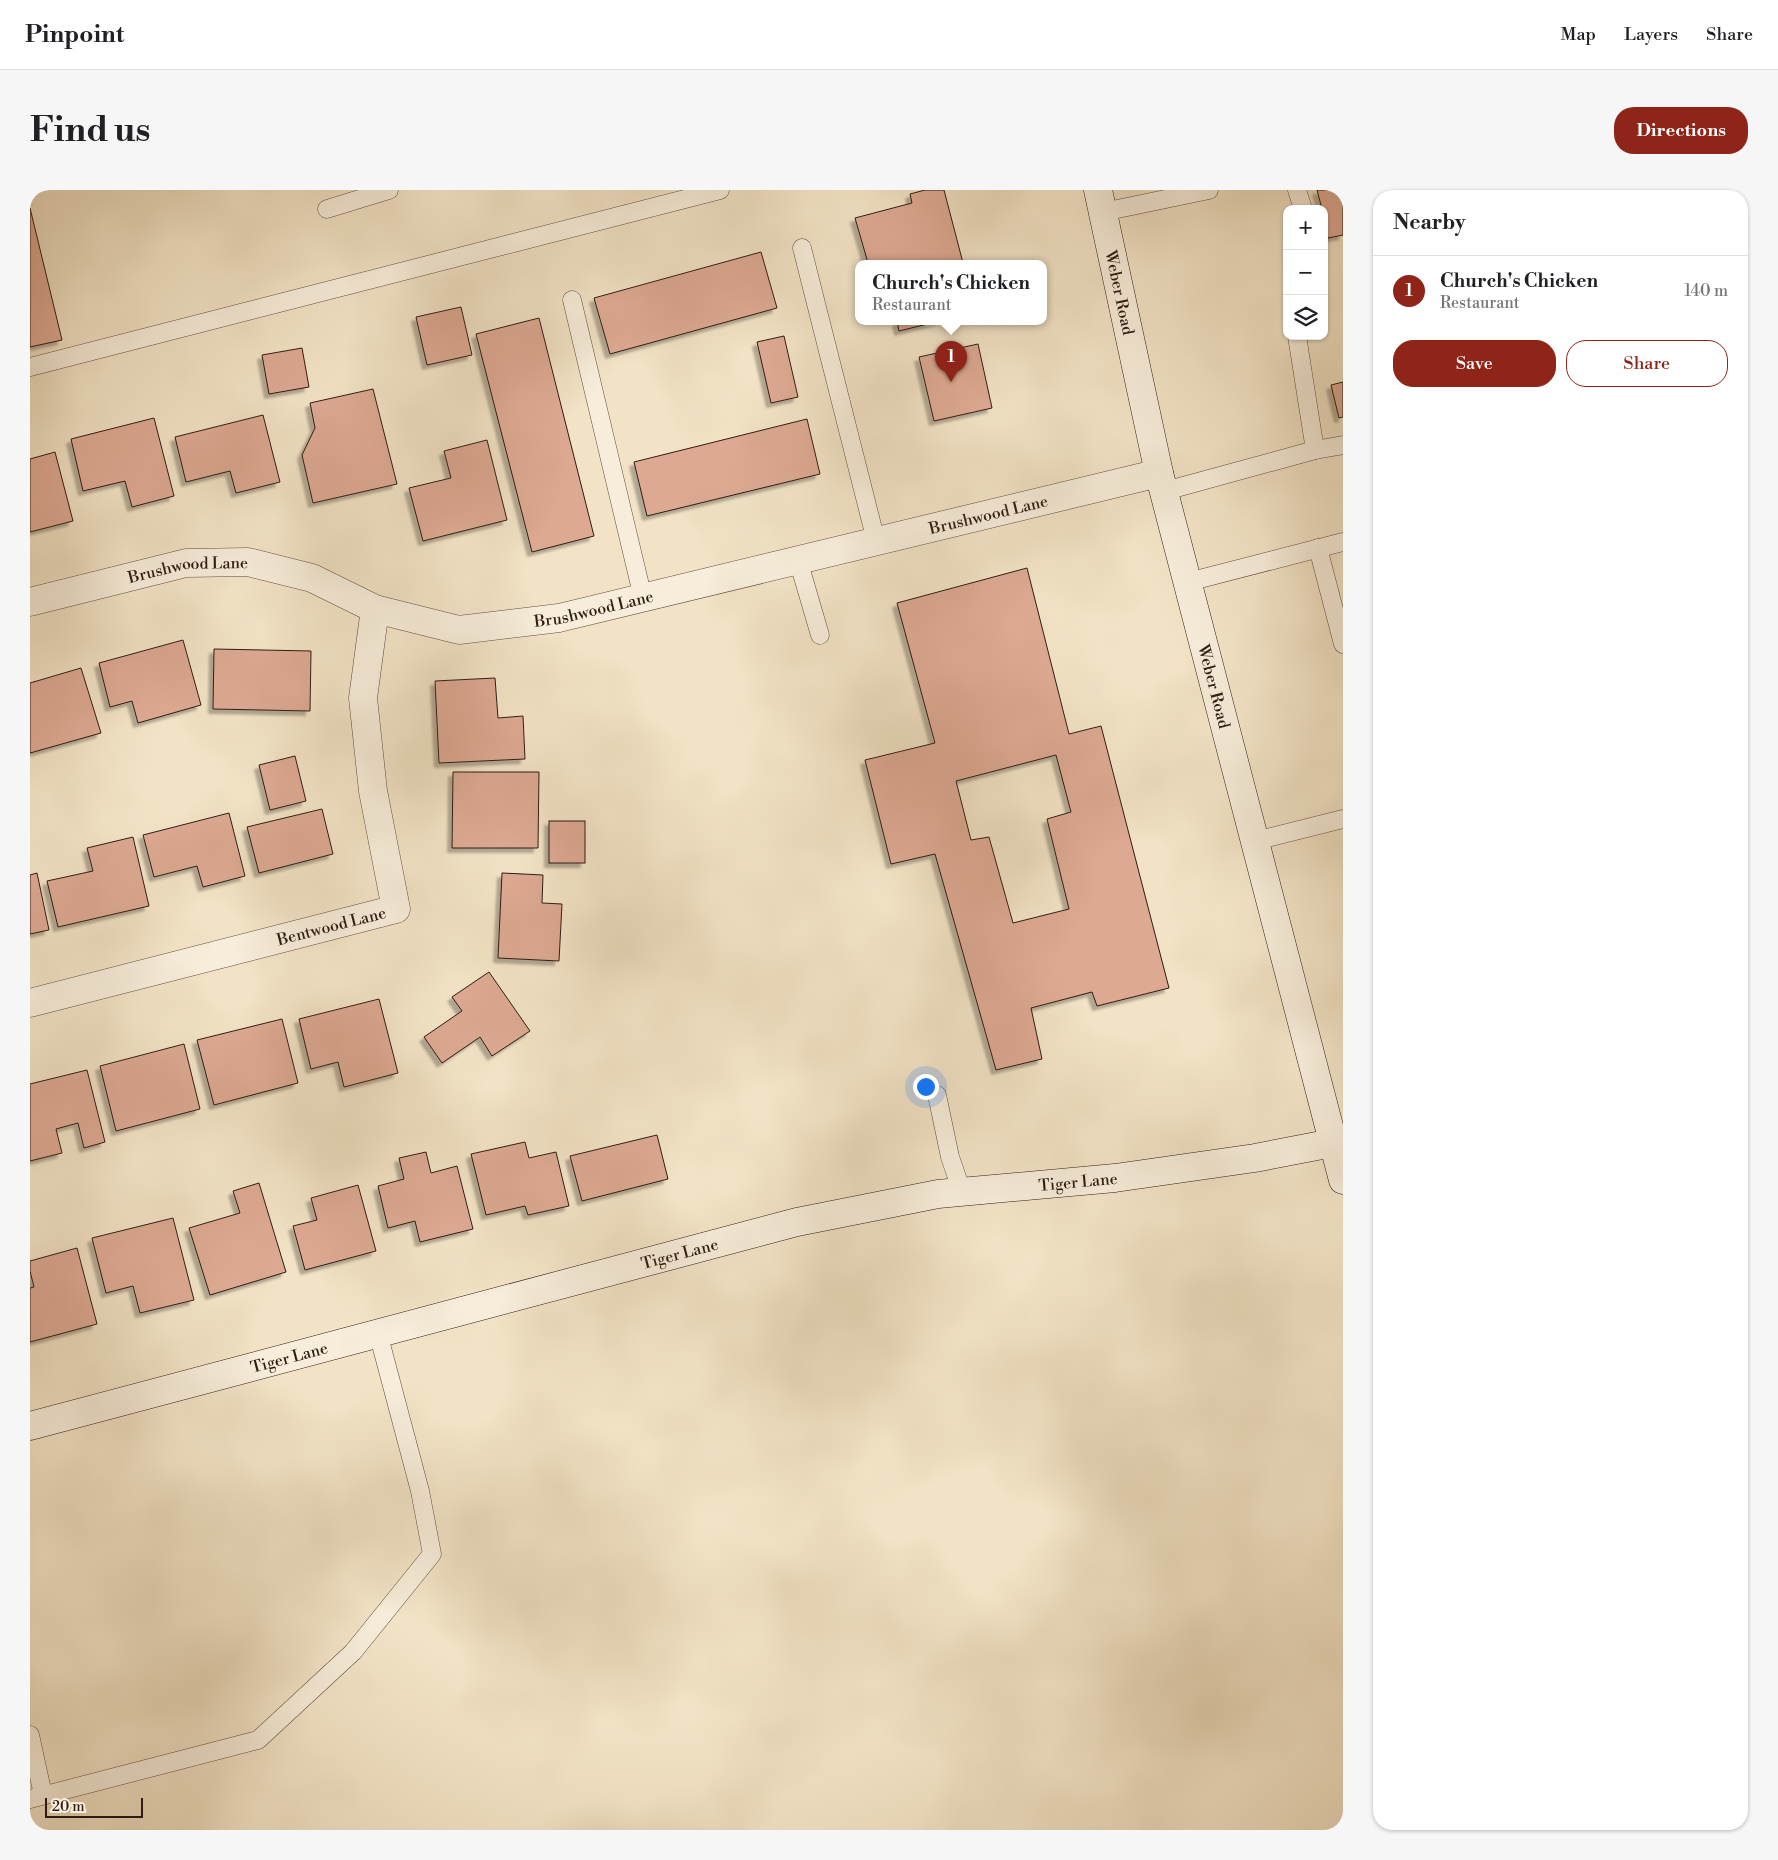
<!DOCTYPE html>
<meta charset="utf-8">
<style>
:root{--surface:#fff;--page:#f6f6f6;--text:#202124;--muted:#757577;--line:#e0e0e0;--accent:#8f2418}
body{margin:0;font-family:"Libre Bodoni",serif;background:var(--page);color:var(--text)}
.controls{position:absolute;right:15px;top:15px;display:grid;overflow:hidden;border-radius:10px;box-shadow:0 1px 4px #0004}
.controls button{width:45px;height:45px;display:grid;place-items:center;padding:0;border:0;border-bottom:1px solid var(--line);background:var(--surface);color:var(--text);font:25px sans-serif}
.scale{position:absolute;left:15px;bottom:12px;width:98px;box-sizing:border-box;padding-left:5px;border:2px solid #2f1b14;border-top:0;font-size:14px;line-height:18px;white-space:nowrap;color:#2f1b14;-webkit-text-stroke:4px #f7edda;paint-order:stroke}
.you{position:absolute;left:895px;top:896px;width:18px;height:18px;margin:-12px;border:4px solid #fff;border-radius:50%;background:#1a73e8;box-shadow:0 0 0 8px #1a73e833}
.badge{display:grid;place-items:center;width:32px;height:32px;border-radius:50%;background:var(--accent);color:#fff;font-size:16px;font-weight:700}
.pin{position:absolute;translate:-50% -41px;filter:drop-shadow(0 1px 2px #0008)}
.pin::after{content:'';position:absolute;top:26px;width:18px;height:15px;background:inherit;clip-path:polygon(0 0,100% 0,50% 100%)}
.popup{position:absolute;left:825px;top:70px;width:192px;height:65px;box-sizing:border-box;display:grid;place-content:center;border-radius:10px;background:var(--surface);filter:drop-shadow(0 1px 4px #0005);font-size:16px;white-space:nowrap;color:var(--muted)}
.popup b{font-size:19px;color:var(--text)}
.popup::after{content:'';position:absolute;left:50%;top:100%;margin-left:-10px;border:10px solid transparent;border-top-color:var(--surface)}
.list{margin:0;padding:0;list-style:none}
h2{display:flex;justify-content:space-between;align-items:center;height:65px;margin:0;padding:0 20px;font-size:21px}
h2 small{font-size:16px;font-weight:400;color:var(--muted)}
.list li{display:grid;grid-template-columns:32px 1fr auto;gap:15px;align-items:center;box-sizing:border-box;height:70px;padding:0 20px;border-top:1px solid var(--line)}
.list b{display:block;font-size:19px;white-space:nowrap}
.list p{margin:0;font-size:16px;white-space:nowrap;color:var(--muted)}
.list em{font-size:16px;font-style:normal;color:var(--muted)}
.actions{display:flex;gap:10px;padding:15px 20px}
.actions a{flex:1;padding:11px 0;border:1px solid var(--accent);border-radius:20px;text-align:center;font-size:18px;color:var(--accent)}
.actions .main{background:var(--accent);color:#fff}
.icon{flex:none;width:28px;height:28px;fill:none;stroke:currentColor;stroke-width:2;stroke-linecap:round;stroke-linejoin:round}
.map{position:relative;flex:none;width:1313px;height:1640px;overflow:hidden;border-radius:20px}
header{display:flex;align-items:center;gap:30px;box-sizing:border-box;height:70px;padding:0 25px;background:var(--surface);border-bottom:1px solid var(--line)}
header strong{font-size:24px}
nav{display:flex;gap:28px;margin-inline-start:auto;font-size:18px}
.intro{display:flex;align-items:center;justify-content:space-between;box-sizing:border-box;height:120px;padding:0 30px}
h1{margin:0;font-size:35px}
.button{padding:12px 22px;border-radius:20px;background:var(--accent);color:#fff;font-size:18px;font-weight:700}
main{display:flex;gap:30px;padding:0 30px}
aside{flex:1;background:var(--surface);border-radius:20px;box-shadow:0 1px 4px #0004}
.map>svg:first-child{display:block}
</style>
<header>
<strong>Pinpoint</strong>
<nav><a>Map</a><a>Layers</a><a>Share</a></nav>
</header>
<div class="intro"><h1>Find us</h1><a class="button">Directions</a></div>
<main>
<div class="map">
<svg width="1313" height="1640" viewBox="0 0 1313 1640">
<defs>
<filter id="shadow"><feDropShadow dx="-4.5" dy="4.5" stdDeviation="1" flood-color="#0004"/></filter>
</defs>
<rect width="100%" height="100%" fill="#f2e3c6"/>
<filter id="stains"><feTurbulence type="fractalNoise" baseFrequency=".004" numOctaves="4"/><feColorMatrix values="0 0 0 0 .2 0 0 0 0 .09 0 0 0 0 .02 0 0 0 .5 -.17"/></filter>
<radialGradient id="worn" r=".72"><stop offset=".6" stop-color="#630" stop-opacity="0"/><stop offset="1" stop-color="#630" stop-opacity=".3"/></radialGradient>
<g fill="#dda993" stroke="#2f1b14" fill-rule="evenodd" filter="url(#shadow)">
<path d="M895 0H914L933 73H838L825 28 882 13 880 4Z"/>
<path d="M1287 0H1313V45L1298 48 1294 31V19H1292Z"/>
<path d="M0 18 32 150 0 157Z"/>
<path d="M731 62 747 118 580 164 564 108Z"/>
<path d="M431 117 442 165 397 175 386 127Z"/>
<path d="M509 128 564 346 502 362 446 144Z"/>
<path d="M867 131H910L869 141Z"/>
<path d="M754 146 768 207 741 213 727 152Z"/>
<path d="M948 154 962 218 904 231 889 167Z"/>
<path d="M272 158 279 197 239 204 232 165Z"/>
<path d="M1313 192V227L1309 228 1301 195Z"/>
<path d="M343 199 367 294 283 313 272 265 285 238 280 213Z"/>
<path d="M233 225 250 292 206 303 200 281 156 292 145 247Z"/>
<path d="M124 228 144 306 102 317 95 291 53 301 41 249Z"/>
<path d="M777 229 790 284 617 326 604 272Z"/>
<path d="M457 250 477 330 393 351 379 298 421 288 414 261Z"/>
<path d="M25 262 43 331 0 342V269Z"/>
<path d="M997 378 1039 544 1071 536 1139 798 1067 816 1062 802 1001 818 1012 869 966 880 905 664 861 674 835 570 905 553 867 413ZM1026 565 1041 622 1017 629 1039 719 983 733 959 647 941 650 926 591Z"/>
<path d="M153 450 171 515 108 533 102 511 80 517 69 473Z"/>
<path d="M184 459 281 461 280 521 183 519Z"/>
<path d="M51 478 71 543 0 563V493Z"/>
<path d="M465 488 468 528 493 526 495 569 409 573 405 491Z"/>
<path d="M265 566 276 611 240 620 229 575Z"/>
<path d="M423 582H509L508 658H422Z"/>
<path d="M292 619 303 664 229 683 217 637Z"/>
<path d="M199 623 215 686 173 697 167 676 124 687 113 645Z"/>
<rect x="519" y="631" width="36" height="42"/>
<path d="M103 647 119 716 28 737 17 691 63 681 57 658Z"/>
<path d="M7 683 19 740 0 744V685Z"/>
<path d="M472 683 513 685 512 713 532 714 529 771 468 768Z"/>
<path d="M459 782 500 841 462 866 450 847 412 873 394 847 432 821 422 807Z"/>
<path d="M349 809 368 883 314 897 308 872 281 879 269 829Z"/>
<path d="M252 829 268 893 184 915 167 850Z"/>
<path d="M154 854 170 919 86 941 70 876Z"/>
<path d="M57 880 75 952 54 958 48 933 26 939 32 963 0 971V894Z"/>
<path d="M627 945 638 989 552 1011 540 966Z"/>
<path d="M495 952 499 968 526 962 539 1016 498 1025 495 1016 456 1025 441 964Z"/>
<path d="M396 962 401 983 427 976 443 1039 390 1052 385 1031 358 1038 348 996 374 989 369 968Z"/>
<path d="M229 993 256 1082 180 1105 159 1038 210 1023 203 1001Z"/>
<path d="M328 995 346 1061 275 1080 263 1036 287 1030 281 1008Z"/>
<path d="M143 1028 164 1110 110 1123 103 1096 76 1103 62 1048Z"/>
<path d="M47 1058 67 1134 0 1152V1098L4 1097 0 1081V1071Z"/>
</g>
<g fill="none" stroke-linecap="round" stroke-linejoin="round">
<g stroke="#604d40" stroke-width="19">
<g id="lane">
<path d="M1267 0 1273 19"/>
<path d="M297 19 359 0"/>
<path d="M1073 22 1179 0"/>
<path d="M772 58 846 351"/>
<path d="M542 110 613 408"/>
<path d="M1267 146 1285 260"/>
<path d="M0 177 690 0"/>
<path d="M1135 301 1285 260 1313 255"/>
<path d="M1288 358 1313 454"/>
<path d="M768 370 790 445"/>
<path d="M1158 392 1313 352"/>
<path d="M1225 651 1313 629"/>
<path d="M907 905 920 967 932 1002"/>
<path d="M0 1545 13 1605"/>
<path d="M0 1609 228 1550 323 1462 402 1364 390 1301 348 1143"/>
</g>
</g>
<g stroke="#604d40" stroke-width="29">
<g id="street">
<path id="s1" d="M0 412 156 373 218 372 282 388 345 419 429 440 529 428 1129 283"/>
<path id="s2" d="M0 813 366 719 343 601 333 508 345 419"/>
</g>
</g>
<g stroke="#2f1b14" stroke-width="29">
<g id="secondary">
<path id="s3" d="M1068 0 1129 283 1313 990"/>
<path id="s4" d="M0 1236 767 1032 908 1004 1085 988 1225 968 1313 951"/>
</g>
</g>
<use href="#lane" stroke="#f7edda" stroke-width="18"/>
<use href="#street" stroke="#f7edda" stroke-width="28"/>
<use href="#secondary" stroke="#f7edda" stroke-width="28"/>
</g>
<g text-anchor="middle" stroke-width="4.5" stroke-linejoin="round" paint-order="stroke">
<g font-size="16" fill="#2f1b14" stroke="#f7edda">
<text dy="6" stroke="none"><textPath href="#s3" startOffset="105">Weber Road</textPath></text>
<text dy="6" stroke="none"><textPath href="#s1" startOffset="988">Brushwood Lane</textPath></text>
<text dy="6" stroke="none"><textPath href="#s1" startOffset="162">Brushwood Lane</textPath></text>
<text dy="6" stroke="none"><textPath href="#s1" startOffset="582">Brushwood Lane</textPath></text>
<text dy="6" stroke="none"><textPath href="#s3" startOffset="510">Weber Road</textPath></text>
<text dy="6" stroke="none"><textPath href="#s2" startOffset="311">Bentwood Lane</textPath></text>
<text dy="6" stroke="none"><textPath href="#s4" startOffset="1078">Tiger Lane</textPath></text>
<text dy="6" stroke="none"><textPath href="#s4" startOffset="672">Tiger Lane</textPath></text>
<text dy="6" stroke="none"><textPath href="#s4" startOffset="268">Tiger Lane</textPath></text>
</g>
</g>
<rect width="100%" height="100%" filter="url(#stains)"/>
<rect width="100%" height="100%" fill="url(#worn)"/>
</svg>
<div class="controls">
<button>+</button>
<button>−</button>
<button><svg class="icon" aria-label="layers" viewBox="0 0 24 24"><path d="M12 4l9 5-9 5-9-5zM3 14l9 5 9-5"/></svg></button>
</div>
<div class="scale">20 m</div>
<div class="you"></div>
<div class="pin badge" style="left:921px;top:192px">1</div>
<div class="popup"><b>Church's Chicken</b>Restaurant</div>
</div>
<aside>
<h2>Nearby<small></small></h2>
<ul class="list">
<li><span class="badge">1</span><div><b>Church's Chicken</b><p>Restaurant</p></div><em>140 m</em></li>
</ul>
<div class="actions"><a class="main">Save</a><a>Share</a></div>
</aside>
</main>
